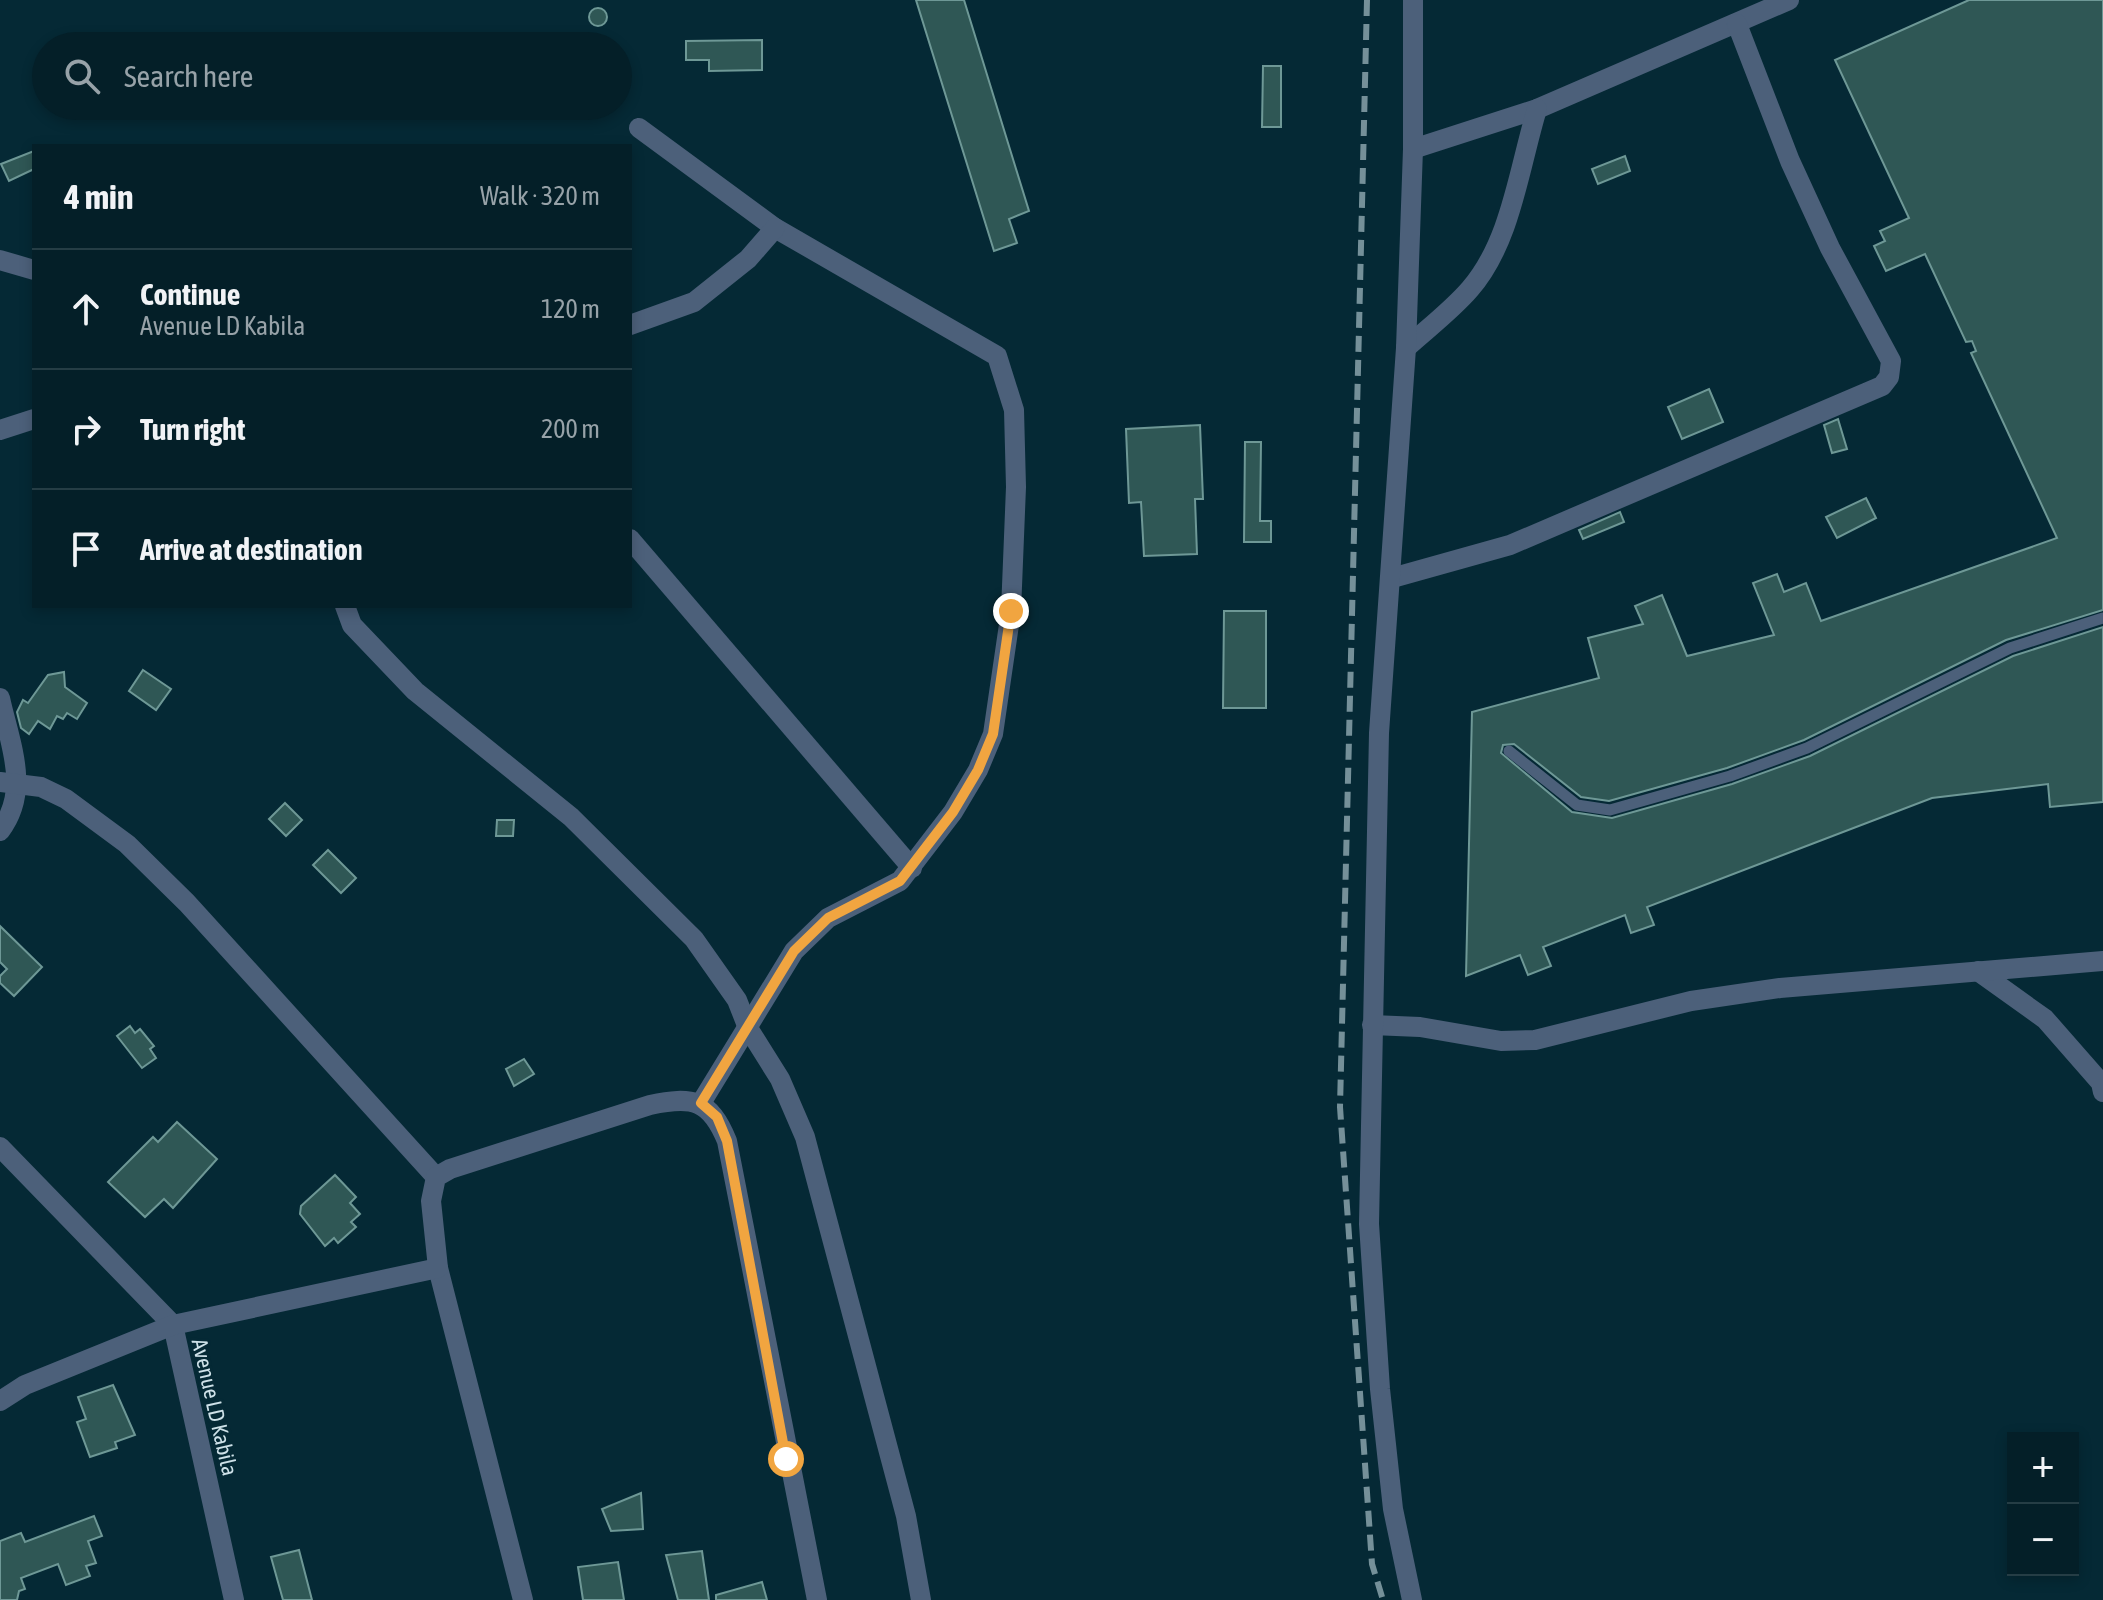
<!DOCTYPE html>
<meta charset="utf-8">
<style>
:root{--surface:#041f28;--page:#0d2730;--text:#f1f3f6;--muted:#97a2a8;--line:#253d45}
body{margin:0;font-family:"Asap Condensed",sans-serif;background:var(--page);color:var(--text)}
.controls{position:absolute;right:24px;bottom:24px;display:grid;overflow:hidden;border-radius:0px;box-shadow:0 4px 12px #0003}
.controls button{width:72px;height:72px;display:grid;place-items:center;padding:0;border:0;border-bottom:2px solid var(--line);background:var(--surface);color:var(--text);font:40px sans-serif}
.stop{position:absolute;width:24px;height:24px;margin:-18px;border:6px solid #f1a540;border-radius:50%;background:#fff}
.stop.end{background:#f1a540;border-color:#fff;box-shadow:0 2px 8px #0008}
.list{margin:0;padding:0;list-style:none}
h2{display:flex;justify-content:space-between;align-items:center;height:104px;margin:0;padding:0 32px;font-size:34px}
h2 small{font-size:26px;font-weight:400;color:var(--muted)}
.list li{display:grid;grid-template-columns:52px 1fr auto;gap:24px;align-items:center;box-sizing:border-box;height:120px;padding:0 32px;border-top:2px solid var(--line)}
.list b{display:block;font-size:30px;white-space:nowrap}
.list p{margin:0;font-size:26px;white-space:nowrap;color:var(--muted)}
.list em{font-size:26px;font-style:normal;color:var(--muted)}
.icon{flex:none;width:44px;height:44px;fill:none;stroke:currentColor;stroke-width:2;stroke-linecap:round;stroke-linejoin:round}
.map{position:relative;flex:none;width:2103px;height:1600px;overflow:hidden}
.search{position:absolute;background:var(--surface);box-shadow:0 4px 12px #0003;left:32px;top:32px;width:600px;height:88px;display:flex;align-items:center;gap:20px;box-sizing:border-box;padding:0 28px;border-radius:44px;color:var(--muted);font-size:30px}
.panel{position:absolute;background:var(--surface);box-shadow:0 4px 12px #0003;left:32px;top:144px;width:600px;height:464px;border-radius:0px}
.map>svg:first-child{display:block}
</style>
<div class="map">
<svg width="2103" height="1600" viewBox="0 0 2103 1600">
<rect width="100%" height="100%" fill="#052935"/>
<g fill="#2f5755" stroke="#6e9896" stroke-width="2">
<path d="M916 0H964L1029 211 1009 219 1017 243 994 251Z"/>
<path d="M1969 0H2103V610L2006 640 1804 740 1727 768 1609 801 1581 797 1514 744 1503 745 1501 753 1572 812 1612 818 1732 784 1810 756 2013 656 2103 627V802L2050 807 2048 784 1932 798 1647 907 1654 925 1631 933 1625 915 1543 947 1551 966 1528 975 1520 955 1466 976 1472 712 1599 678 1588 638 1643 624 1635 606 1662 595 1687 656 1774 635 1753 583 1777 574 1784 592 1806 583 1821 621 2057 538 1971 353 1976 351 1972 341 1966 342 1925 254 1886 271 1874 246 1885 241 1880 231 1909 218 1835 60Z"/>
<circle cx="598" cy="17" r="9"/>
<path d="M762 40V70L709 71V60H686V41Z"/>
<path d="M1263 66H1281V127H1262Z"/>
<path d="M34 151V169L9 181 1 164Z"/>
<path d="M1625 156 1630 171 1598 184 1592 169Z"/>
<path d="M1709 389 1723 422 1682 439 1668 407Z"/>
<path d="M1838 419 1847 449 1832 453 1824 425Z"/>
<path d="M1200 425 1203 499H1195L1197 554 1144 556 1141 502 1129 503 1126 429Z"/>
<path d="M1245 442H1261L1260 521H1271V542H1244Z"/>
<path d="M1866 498 1876 518 1837 538 1826 517Z"/>
<path d="M1620 512 1624 522 1583 539 1579 530Z"/>
<path d="M1224 611H1266V708H1223Z"/>
<path d="M143 670 171 689 156 710 129 691Z"/>
<path d="M64 672 65 687 87 703 77 719 67 713 63 719 57 716 50 729 38 721 29 734 21 728 17 712 23 700 28 703 48 675Z"/>
<path d="M285 803 302 820 286 836 269 819Z"/>
<path d="M497 820H514L513 836H496Z"/>
<path d="M328 850 356 878 341 893 313 865Z"/>
<path d="M0 926 42 967 14 996 0 983V976L7 969 0 962Z"/>
<path d="M130 1026 135 1033 140 1029 154 1046 150 1049 156 1058 142 1068 117 1036Z"/>
<path d="M524 1059 534 1074 514 1086 506 1069Z"/>
<path d="M177 1122 217 1159 173 1208 164 1199 145 1217 108 1182 153 1137 158 1142Z"/>
<path d="M335 1175 356 1197 350 1203 360 1214 351 1222 356 1227 338 1243 334 1238 325 1246 300 1214 301 1206Z"/>
<path d="M113 1385 135 1435 115 1442 117 1448 90 1457 77 1422 86 1419 78 1397Z"/>
<path d="M641 1493 643 1529 611 1531 602 1509Z"/>
<path d="M94 1516 102 1536 88 1541 96 1563 86 1566 90 1576 66 1585 58 1564 21 1578 25 1589 19 1591 17 1600H0V1541L21 1533 25 1542Z"/>
<path d="M299 1550 312 1600H283L271 1557Z"/>
<path d="M702 1551 709 1600H678L666 1555Z"/>
<path d="M618 1562 624 1600H583L578 1567Z"/>
<path d="M762 1582 767 1600H716V1595Z"/>
</g>
<g fill="none" stroke-linecap="round" stroke-linejoin="round">
<path stroke="#4c607a" stroke-width="11" d="M1509 751 1577 805 1610 810 1730 776 1807 748 2010 648 2103 618"/>
<g stroke="#4c607a" stroke-width="20">
<path d="M639 128 775 228 997 356 1014 410 1016 487 1011 611 993 734 978 770 953 812 900 881 828 918 794 951 701 1103"/>
<path d="M1413 149 1537 109 1789 0"/>
<path d="M0 260 34 270"/>
<path d="M630 325 694 302 748 259 775 228"/>
<path d="M1406 348C1427 329 1452 310 1470 289 1511 242 1519 168 1537 109"/>
<path d="M0 430 34 419"/>
<path d="M630 539 912 868"/>
<path d="M1392 578 1510 545 1882 386 1889 377 1891 361 1830 248 1790 161 1737 24"/>
<path d="M345 606 352 625 415 691 571 817 694 939 737 1000 748 1028 780 1079 805 1137 906 1516 921 1600"/>
<path d="M0 698C10 744 31 790 0 831"/>
<path d="M0 782 41 787 66 799 127 844 187 903 436 1177"/>
<path d="M1978 971 2045 1019 2101 1083 2103 1092"/>
<path d="M1372 1025 1420 1027 1501 1041 1535 1040 1691 1001 1780 988 2103 961"/>
<path d="M0 1147 173 1325 234 1600"/>
<path d="M438 1268 523 1600"/>
<path d="M0 1401 25 1385 173 1325 438 1268 431 1201 436 1177 450 1169 650 1105C692 1096 710 1099 727 1141L817 1600"/>
<path d="M1412 1600 1393 1509 1380 1389 1369 1224 1379 733 1406 348 1413 149V0"/>
</g>
<path stroke="#759099" stroke-width="6" stroke-dasharray="16 8" stroke-linecap="butt" d="M1367 0 1340 1107 1372 1564 1383 1600"/>
</g>
<g fill="none" stroke-linecap="round" stroke-linejoin="round">
<path stroke="#f1a540" stroke-width="10" d="M786 1459 727 1141 717 1117 701 1103 794 951 828 918 900 881 953 812 978 770 993 734 1011 611"/>
</g>
<g text-anchor="middle" stroke-width="6" stroke-linejoin="round" paint-order="stroke">
<g font-size="22" fill="#cee1e8" stroke="#052935">
<text transform="translate(215 1407) rotate(77)" y="8">Avenue LD Kabila</text>
</g>
</g>
</svg>
<div class="controls">
<button>+</button>
<button>−</button>
</div>
<div class="stop" style="left:786px;top:1459px"></div>
<div class="stop end" style="left:1011px;top:611px"></div>
<div class="search"><svg class="icon" aria-label="search" viewBox="0 0 24 24"><circle cx="10" cy="10" r="6"/><path d="M15 15l6 6"/></svg>Search here</div>
<section class="panel">
<h2>4 min<small>Walk · 320 m</small></h2>
<ul class="list">
<li><svg class="icon" aria-label="ahead" viewBox="0 0 24 24"><path d="M12 20V5M6 11l6-6 6 6"/></svg><div><b>Continue</b><p>Avenue LD Kabila</p></div><em>120 m</em></li>
<li><svg class="icon" aria-label="right" viewBox="0 0 24 24"><path d="M7 20v-9h11M14 6l5 5-5 5"/></svg><div><b>Turn right</b></div><em>200 m</em></li>
<li><svg class="icon" aria-label="arrive" viewBox="0 0 24 24"><path d="M6 21V4h12l-3 4 3 4H6"/></svg><div><b>Arrive at destination</b></div></li>
</ul>
</section>
</div>
